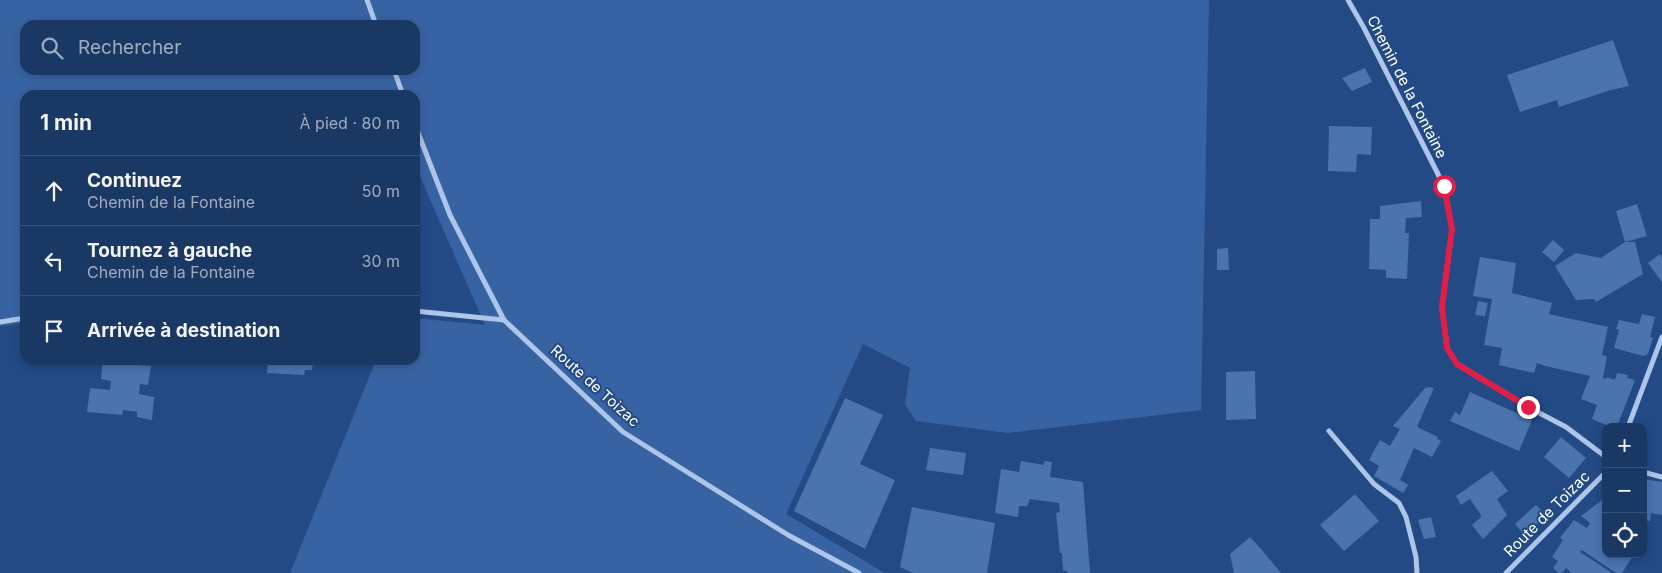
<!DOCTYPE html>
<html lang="fr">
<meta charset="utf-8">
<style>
:root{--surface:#1a3864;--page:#233f6a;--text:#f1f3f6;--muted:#9facbf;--line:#385278}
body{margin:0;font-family:Inter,sans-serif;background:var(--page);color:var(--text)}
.controls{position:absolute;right:15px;bottom:15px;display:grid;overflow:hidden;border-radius:10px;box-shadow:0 2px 8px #0003}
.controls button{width:45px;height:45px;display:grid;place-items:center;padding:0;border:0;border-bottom:1px solid var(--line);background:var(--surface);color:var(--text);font:25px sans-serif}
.stop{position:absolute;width:15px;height:15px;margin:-11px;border:4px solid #e11d48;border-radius:50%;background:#fff}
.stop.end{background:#e11d48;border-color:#fff;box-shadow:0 1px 5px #0008}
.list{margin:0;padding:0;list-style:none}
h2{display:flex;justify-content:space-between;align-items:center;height:65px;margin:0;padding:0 20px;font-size:21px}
h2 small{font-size:16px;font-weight:400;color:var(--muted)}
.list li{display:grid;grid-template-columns:32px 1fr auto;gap:15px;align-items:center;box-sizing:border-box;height:70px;padding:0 20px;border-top:1px solid var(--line)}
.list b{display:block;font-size:19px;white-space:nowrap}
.list p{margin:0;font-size:16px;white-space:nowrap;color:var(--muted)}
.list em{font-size:16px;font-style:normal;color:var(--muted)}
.icon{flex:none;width:28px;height:28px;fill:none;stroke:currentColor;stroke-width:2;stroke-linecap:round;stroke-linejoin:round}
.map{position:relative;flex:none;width:1662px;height:573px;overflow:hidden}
.search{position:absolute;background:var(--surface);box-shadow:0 2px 8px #0003;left:20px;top:20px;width:400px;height:55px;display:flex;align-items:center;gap:12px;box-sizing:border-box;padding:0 18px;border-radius:15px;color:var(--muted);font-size:19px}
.panel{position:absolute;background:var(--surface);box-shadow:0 2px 8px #0003;left:20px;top:90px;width:400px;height:275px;border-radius:15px}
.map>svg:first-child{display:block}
</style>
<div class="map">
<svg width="1662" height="573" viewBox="0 0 1662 573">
<rect width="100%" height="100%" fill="#234a85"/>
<path fill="#3863a2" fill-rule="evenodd" d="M0 0H1209L1201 410 1008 433 916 421 905 405 910 368 863 344 786 514 885 573H290L376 360H415V318L485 325 415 165V95H25V323L0 326ZM25 25H415V70H25Z"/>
<g fill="#4b73ad">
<path d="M1613 40 1629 86 1611 90 1559 107 1557 100 1520 112 1507 75Z"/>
<path d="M1365 68 1372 82 1352 91 1342 78Z"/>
<path d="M1329 126 1372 127 1371 155 1357 154 1356 172 1328 171Z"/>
<path d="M1421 201 1422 217 1406 218 1405 233H1409L1407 279 1386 278V270L1369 269 1370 219H1380V206Z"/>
<path d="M1637 204 1647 236 1625 242H1635L1643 274 1596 302 1594 299 1576 300 1555 266 1576 253 1601 258 1625 242 1616 211Z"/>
<path d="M1553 240 1564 250 1554 262 1542 252Z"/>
<path d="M1228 248 1229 270H1217V249Z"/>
<path d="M1660 254 1662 258V282L1648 263Z"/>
<path d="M1480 257 1516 263 1512 293 1552 303 1549 314 1608 327 1602 355 1607 356 1603 378 1606 379 1607 377 1615 380 1617 373 1628 375 1627 378 1635 380 1617 427H1611L1592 419 1597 405 1581 399 1590 376 1545 366 1537 363 1534 373 1499 365 1502 348 1484 345 1492 299 1473 296Z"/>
<path d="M1478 301 1488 303 1485 316 1475 315Z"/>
<path d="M1642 314 1655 317 1650 337 1653 338 1648 354 1643 356 1614 348 1619 330 1616 329 1619 320 1639 324Z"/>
<path d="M103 360 136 363V365L151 366 148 385 140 384 139 394 154 397 152 420 137 417V412L123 410 122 415 87 412 90 388 110 390 111 381 101 379Z"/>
<path d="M268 360H313L312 370H305L304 375 267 373Z"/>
<path d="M1255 371 1256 419 1226 420V372Z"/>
<path d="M1429 387 1434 388 1417 427 1438 437 1437 439 1441 441 1432 457 1414 448 1400 480 1408 485 1403 493 1374 476 1379 466 1369 460 1380 440 1390 446 1400 429 1393 426 1425 388Z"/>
<path d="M1470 392 1532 420 1519 451 1450 421 1455 412 1460 415Z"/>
<path d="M845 398 883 415 860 464 895 480 865 549 794 511Z"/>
<path d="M1561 437 1586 458 1569 478 1544 457Z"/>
<path d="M930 448 966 453 963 475 926 470Z"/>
<path d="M1021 461 1044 465V461L1052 462 1050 477 1083 482 1090 573H1068L1067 571 1063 570 1062 553H1060L1056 513 1060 512 1059 503 1030 499 1027 506H1019L1018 517 995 513 1001 469 1019 472Z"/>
<path d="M1492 471 1508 491 1497 499 1507 515 1483 539 1472 525 1481 517V515L1470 499 1461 505 1456 496Z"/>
<path d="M1643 479 1662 482V515L1651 513 1650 521 1643 520Z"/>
<path d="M1355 494 1379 521 1344 551 1320 525Z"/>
<path d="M1606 497V528L1602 531 1606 534V554H1634L1622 573H1616L1582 550 1580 552 1612 573H1572L1566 568 1562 573H1559L1553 568 1558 561 1552 557 1563 540 1560 538 1574 520 1587 528 1590 523 1581 516Z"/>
<path d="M1536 505 1546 515 1525 536 1515 524Z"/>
<path d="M912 507 995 523 987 573H913L900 567Z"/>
<path d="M1431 517 1436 537 1424 539 1418 520Z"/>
<path d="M1250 537 1261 549 1281 573H1234L1230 554Z"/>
</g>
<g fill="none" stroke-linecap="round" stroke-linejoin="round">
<g stroke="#adc5e8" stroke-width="5">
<path d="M367 0 376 25"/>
<path d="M1348 0 1364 28 1444 186 1452 229 1442 307 1447 348 1457 364 1528 407 1566 427 1606 457"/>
<path d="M394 70 403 95"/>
<path d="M415 125 450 215 504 320 623 432 788 535 859 573"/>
<path d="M415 311 504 320"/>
<path d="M0 322 25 318"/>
<path d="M1628 427 1662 337"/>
<path d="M1329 431 1374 484 1399 503 1406 517 1416 557 1417 573"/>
<path d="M1643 472 1662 477"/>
<path d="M1506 573 1606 472"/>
</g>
</g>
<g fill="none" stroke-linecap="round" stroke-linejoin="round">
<path stroke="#e11d48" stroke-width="6" d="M1444 186 1452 229 1442 307 1447 348 1457 364 1528 407"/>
</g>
<g text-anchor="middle" stroke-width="4" stroke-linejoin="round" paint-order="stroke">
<g font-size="15" fill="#fff" stroke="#234a85">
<text transform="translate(1407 87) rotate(63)" y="5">Chemin de la Fontaine</text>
<text transform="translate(595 386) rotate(42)" y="5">Route de Toizac</text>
<text transform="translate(1547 514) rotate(-45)" y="5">Route de Toizac</text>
</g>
</g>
</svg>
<div class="controls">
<button>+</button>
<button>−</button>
<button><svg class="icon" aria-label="locate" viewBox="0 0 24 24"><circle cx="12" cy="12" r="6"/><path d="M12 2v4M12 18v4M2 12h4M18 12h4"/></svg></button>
</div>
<div class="stop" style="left:1444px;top:186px"></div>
<div class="stop end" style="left:1528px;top:407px"></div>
<div class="search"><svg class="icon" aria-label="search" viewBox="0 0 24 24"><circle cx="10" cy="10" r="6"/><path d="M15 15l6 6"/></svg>Rechercher</div>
<section class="panel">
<h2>1 min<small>À pied · 80 m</small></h2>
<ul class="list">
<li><svg class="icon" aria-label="ahead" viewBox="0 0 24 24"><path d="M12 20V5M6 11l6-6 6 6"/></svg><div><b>Continuez</b><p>Chemin de la Fontaine</p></div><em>50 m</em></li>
<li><svg class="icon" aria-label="left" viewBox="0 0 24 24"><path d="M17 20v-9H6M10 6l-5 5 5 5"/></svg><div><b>Tournez à gauche</b><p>Chemin de la Fontaine</p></div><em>30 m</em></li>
<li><svg class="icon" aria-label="arrive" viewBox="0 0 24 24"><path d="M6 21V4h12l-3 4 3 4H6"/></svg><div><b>Arrivée à destination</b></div></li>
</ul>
</section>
</div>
